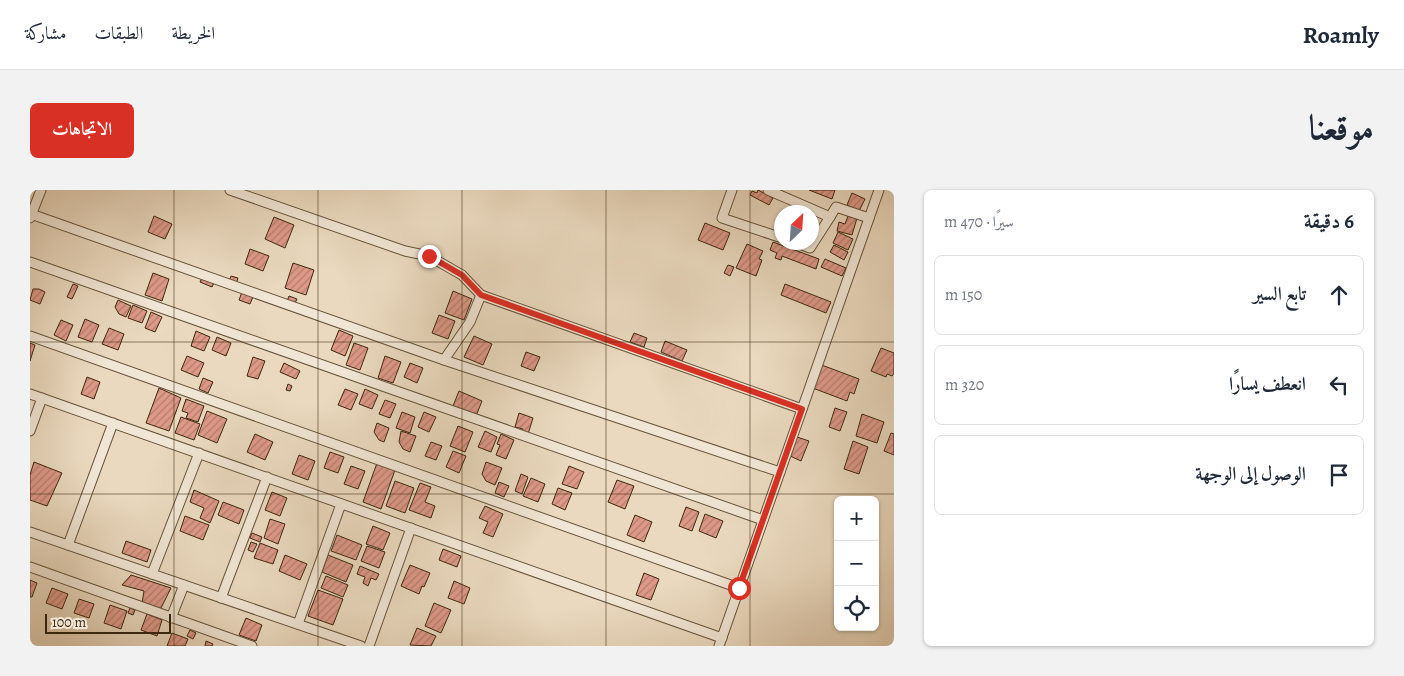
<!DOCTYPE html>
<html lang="ar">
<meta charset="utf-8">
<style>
:root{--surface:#fff;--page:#f2f2f3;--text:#1f2937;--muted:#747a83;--line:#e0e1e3;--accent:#d93025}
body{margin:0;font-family:Alegreya,Amiri,serif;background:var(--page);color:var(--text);direction:rtl}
.controls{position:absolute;right:15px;bottom:15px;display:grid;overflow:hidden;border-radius:8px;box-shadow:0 1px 4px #0004}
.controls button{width:45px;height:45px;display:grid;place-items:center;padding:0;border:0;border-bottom:1px solid var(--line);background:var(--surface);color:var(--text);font:25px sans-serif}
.compass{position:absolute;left:744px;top:15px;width:45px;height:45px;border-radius:50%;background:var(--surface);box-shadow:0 1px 4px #0004;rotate:25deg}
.scale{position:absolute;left:15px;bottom:12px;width:126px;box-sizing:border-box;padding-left:5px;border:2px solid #3d280e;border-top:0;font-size:14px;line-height:18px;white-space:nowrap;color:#3d280e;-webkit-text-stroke:4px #f1e6d5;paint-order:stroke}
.stop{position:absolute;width:15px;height:15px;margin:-11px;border:4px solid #d93025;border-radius:50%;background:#fff}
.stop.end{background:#d93025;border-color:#fff;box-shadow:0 1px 5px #0008}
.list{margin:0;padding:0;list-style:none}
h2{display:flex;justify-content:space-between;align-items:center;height:65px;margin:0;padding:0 20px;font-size:21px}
h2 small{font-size:16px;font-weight:400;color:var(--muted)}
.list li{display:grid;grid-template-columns:32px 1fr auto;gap:15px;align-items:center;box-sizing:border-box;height:80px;margin:0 10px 10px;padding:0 10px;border:1px solid var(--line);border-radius:8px}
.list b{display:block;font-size:19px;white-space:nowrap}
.list em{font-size:16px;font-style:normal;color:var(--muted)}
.icon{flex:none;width:28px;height:28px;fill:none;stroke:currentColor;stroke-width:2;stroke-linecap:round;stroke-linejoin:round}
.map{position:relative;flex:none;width:864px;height:456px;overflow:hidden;direction:ltr;border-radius:8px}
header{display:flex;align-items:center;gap:30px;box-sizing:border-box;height:70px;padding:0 25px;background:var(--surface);border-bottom:1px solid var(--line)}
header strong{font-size:24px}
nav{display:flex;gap:28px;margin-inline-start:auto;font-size:18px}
.intro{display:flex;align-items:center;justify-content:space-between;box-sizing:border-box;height:120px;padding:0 30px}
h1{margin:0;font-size:35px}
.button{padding:12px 22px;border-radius:8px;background:var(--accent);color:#fff;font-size:18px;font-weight:700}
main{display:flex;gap:30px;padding:0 30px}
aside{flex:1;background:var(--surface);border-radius:8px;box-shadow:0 1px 4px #0004}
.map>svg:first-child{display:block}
</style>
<header>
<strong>Roamly</strong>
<nav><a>الخريطة</a><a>الطبقات</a><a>مشاركة</a></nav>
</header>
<div class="intro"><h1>موقعنا</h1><a class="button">الاتجاهات</a></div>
<main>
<aside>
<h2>6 دقيقة<small>سيرًا · 470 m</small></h2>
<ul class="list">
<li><svg class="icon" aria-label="ahead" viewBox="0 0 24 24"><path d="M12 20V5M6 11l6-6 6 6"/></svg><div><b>تابع السير</b></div><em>150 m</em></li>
<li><svg class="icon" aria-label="left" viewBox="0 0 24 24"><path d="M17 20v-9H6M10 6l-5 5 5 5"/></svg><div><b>انعطف يسارًا</b></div><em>320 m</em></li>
<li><svg class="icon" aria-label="arrive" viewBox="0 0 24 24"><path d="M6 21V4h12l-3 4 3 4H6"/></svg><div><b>الوصول إلى الوجهة</b></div></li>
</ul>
</aside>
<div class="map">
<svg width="864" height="456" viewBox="0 0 864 456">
<defs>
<pattern id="building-hatch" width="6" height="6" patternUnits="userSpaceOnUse" patternTransform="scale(1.25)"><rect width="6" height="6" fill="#de9989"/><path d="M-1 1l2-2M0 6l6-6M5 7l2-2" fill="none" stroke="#b57d6e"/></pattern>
</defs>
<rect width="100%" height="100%" fill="#ead9bf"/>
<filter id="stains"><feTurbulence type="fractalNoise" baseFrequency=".004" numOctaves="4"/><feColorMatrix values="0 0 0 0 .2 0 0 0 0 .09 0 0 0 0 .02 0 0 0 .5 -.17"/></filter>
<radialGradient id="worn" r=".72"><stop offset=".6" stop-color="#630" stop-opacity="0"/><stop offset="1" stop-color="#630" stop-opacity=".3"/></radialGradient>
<g fill="url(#building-hatch)" stroke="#3d280e">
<path d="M728 0 743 8 739 15 720 5 722 1 727 3Z"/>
<path d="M779 0H805L802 9Z"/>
<path d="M822 3 835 9 829 21 817 15Z"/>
<path d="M124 26 142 34 135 49 118 42Z"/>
<path d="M818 26 827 28 822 45 807 41 809 32 815 34Z"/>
<path d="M244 27 264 35 255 58 235 49Z"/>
<path d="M675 33 700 43 693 60 668 50Z"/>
<path d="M808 42 823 49 818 60 803 53Z"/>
<path d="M743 52 789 69 786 79 752 66 751 70 745 68 747 63 740 60Z"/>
<path d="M717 54 733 61 729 69 732 70 726 86 706 78Z"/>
<path d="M804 55 818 62 814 70 800 62Z"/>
<path d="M220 59 239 66 233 81 215 74Z"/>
<path d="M795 69 816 78 812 86 791 77Z"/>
<path d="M263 73 284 80 276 105 255 98Z"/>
<path d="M698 75 704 77 700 86 694 83Z"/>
<path d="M123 83 139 89 132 111 115 105Z"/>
<path d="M201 86 208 88 206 94 199 91Z"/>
<path d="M172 88 184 93 182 97 170 92Z"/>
<path d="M43 94 48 96 42 109 37 107Z"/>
<path d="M755 94 801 112 796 123 751 105Z"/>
<path d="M3 99H9L15 102 10 114 0 110Z"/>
<path d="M423 101 442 109 434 130 415 123Z"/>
<path d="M212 102 223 107 220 114 209 110Z"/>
<path d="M259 106 267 109 264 115 257 111Z"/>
<path d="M88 110 101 116 96 127 89 124 85 117Z"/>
<path d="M103 115 117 121 112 133 98 128Z"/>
<path d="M121 122 132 127 125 142 115 138Z"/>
<path d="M409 125 425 131 418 149 402 143Z"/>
<path d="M55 129 69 135 62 152 48 147Z"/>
<path d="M31 130 43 135 36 151 24 145Z"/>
<path d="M79 138 94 144 88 160 72 154Z"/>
<path d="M309 140 323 146 315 166 301 160Z"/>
<path d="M166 141 180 147 174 161 161 156Z"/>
<path d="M604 143 617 148 614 157 600 152Z"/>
<path d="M444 146 462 154 453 175 434 167Z"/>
<path d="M187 147 201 153 196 166 182 160Z"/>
<path d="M635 151 657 160 652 171 631 162Z"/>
<path d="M0 153 5 155 0 171Z"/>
<path d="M324 153 338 158 330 180 316 175Z"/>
<path d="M851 158 864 163V183L862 186 857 184 856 187 841 181Z"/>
<path d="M496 162 510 167 504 181 491 176Z"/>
<path d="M157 166 174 173 168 187 151 180Z"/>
<path d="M355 166 371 172 363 193 348 188Z"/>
<path d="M223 167 235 171 228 189 217 186Z"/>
<path d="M254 173 270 181 266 189 250 182Z"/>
<path d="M380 173 393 178 387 193 374 187Z"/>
<path d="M789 174 829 189 824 204 820 202 817 211 780 197Z"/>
<path d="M57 187 70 192 64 209 51 204Z"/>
<path d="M173 188 183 192 178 203 169 199Z"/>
<path d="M258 194 262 196 260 201 256 200Z"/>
<path d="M129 198 151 208 139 241 116 233Z"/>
<path d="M315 199 328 204 321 220 308 215Z"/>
<path d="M335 199 348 205 342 219 329 214Z"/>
<path d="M429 201 452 211 446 226 423 216Z"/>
<path d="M156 209 174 216 168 232 156 228 158 223 152 221Z"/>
<path d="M355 210 366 214 360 228 349 224Z"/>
<path d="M805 218 817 222 810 241 799 237Z"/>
<path d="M177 221 197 229 187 253 168 245Z"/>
<path d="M372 222 385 227 380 243 366 238Z"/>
<path d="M394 222 406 227 399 242 388 237Z"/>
<path d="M489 223 503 228 498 244 492 242 493 239 485 237Z"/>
<path d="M832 224 854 232 847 253 826 246Z"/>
<path d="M151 227 170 234 164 250 145 243Z"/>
<path d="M347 233 359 238 354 252 349 250 344 242Z"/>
<path d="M428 236 443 242 435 262 420 256Z"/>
<path d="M371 241 386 246 380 262 373 259 369 252Z"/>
<path d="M455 241 467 247 461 262 448 257Z"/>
<path d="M861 243 864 244V265L854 261Z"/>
<path d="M225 244 243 252 235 270 217 262Z"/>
<path d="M471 244 484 250 476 269 466 265 470 255 467 254Z"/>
<path d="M767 247 779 251 771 271 760 266Z"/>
<path d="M823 251 838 257 829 284 814 279Z"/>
<path d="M401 252 412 256 406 270 395 266Z"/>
<path d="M423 261 436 266 429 283 416 277Z"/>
<path d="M300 262 314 267 308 283 294 278Z"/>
<path d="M269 265 285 271 278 290 262 284Z"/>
<path d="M4 272 32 283 17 316 0 310V285Z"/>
<path d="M456 272 472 278 465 295 456 291 452 284Z"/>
<path d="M347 273 365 280 351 319 333 312Z"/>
<path d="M321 276 335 281 328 299 314 294Z"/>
<path d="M539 276 554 282 547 299 532 294Z"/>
<path d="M491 284 498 287 492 304 485 301Z"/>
<path d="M501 288 515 294 508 312 493 306Z"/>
<path d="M587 290 604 296 595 319 578 312Z"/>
<path d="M365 291 384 298 375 323 356 316Z"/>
<path d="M469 292 479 296 474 307 465 303Z"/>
<path d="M390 293 401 297 395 312 405 316 401 328 379 320Z"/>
<path d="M528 298 542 303 535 320 522 314Z"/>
<path d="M164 300 189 311 180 333 170 328 174 318 160 312Z"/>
<path d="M242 302 257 308 250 326 235 320Z"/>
<path d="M193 312 214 320 209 334 188 325Z"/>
<path d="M455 316 473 324 463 347 453 343 458 332 449 328Z"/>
<path d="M656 317 669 322 662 341 649 336Z"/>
<path d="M675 324 693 331 686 348 669 341Z"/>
<path d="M605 325 622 332 614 352 597 345Z"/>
<path d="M155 326 179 335 173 350 150 341Z"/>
<path d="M240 329 255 334 248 354 234 348Z"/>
<path d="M343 336 360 343 353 360 336 354Z"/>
<path d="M222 343 232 347 230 352 220 348Z"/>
<path d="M307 345 332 355 326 370 301 361Z"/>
<path d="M96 351 121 360 117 372 92 363Z"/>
<path d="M221 352 227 354 223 362 218 360Z"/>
<path d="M230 353 248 360 243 374 224 368Z"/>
<path d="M337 356 355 362 349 378 331 371Z"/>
<path d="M413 359 431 366 427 377 409 370Z"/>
<path d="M255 365 277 374 270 390 249 381Z"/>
<path d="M298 365 323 375 316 392 292 382Z"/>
<path d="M380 375 400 383 394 397 392 396 389 404 371 396Z"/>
<path d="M330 376 349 384 346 390 341 388 338 396 333 393 335 387 327 384Z"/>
<path d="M614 383 629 389 621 410 606 405Z"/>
<path d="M101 385 141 398 130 420 112 413 114 401 92 395Z"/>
<path d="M296 386 318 395 313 407 291 398Z"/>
<path d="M0 390 7 393 2 407H0Z"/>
<path d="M424 391 440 398 434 414 418 408Z"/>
<path d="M22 398 38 404 32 419 16 413Z"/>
<path d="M288 400 313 409 303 435 278 426Z"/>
<path d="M49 409 64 414 59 428 44 423Z"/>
<path d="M404 413 421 420 411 443 395 436Z"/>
<path d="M80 415 97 421 91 439 74 433Z"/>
<path d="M100 418 105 420 103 425 98 423Z"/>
<path d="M117 424 132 430 127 446 111 440Z"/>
<path d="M216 428 232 435 226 451 209 445Z"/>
<path d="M387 438 406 446 401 456 380 455Z"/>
<path d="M160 440 166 443 163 449 157 446Z"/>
<path d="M142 443 158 449 155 456H137Z"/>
<path d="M176 451 183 454 182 456H175Z"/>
</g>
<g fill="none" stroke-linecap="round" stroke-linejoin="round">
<g stroke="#68543a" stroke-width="11">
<g id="minor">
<path d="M200 0 375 61 399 66 432 85 451 105 772 219"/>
<path d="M702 0 692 28 752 48"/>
<path d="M738 0 800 27 806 17 839 28"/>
<path d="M1 24 414 170 750 282"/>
<path d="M0 28 11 0"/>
<path d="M764 52 780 58 800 27"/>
<path d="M0 72 733 330"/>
<path d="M0 146 709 398"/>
<path d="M414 170 440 132 451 105"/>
<path d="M0 204 692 448"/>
<path d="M0 241 12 208"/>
<path d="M0 342 331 456"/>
<path d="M38 355 83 233"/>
<path d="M0 377 222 456"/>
<path d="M122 384 169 263"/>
<path d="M191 408 237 287"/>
<path d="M141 428 154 395"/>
<path d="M268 434 311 314"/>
<path d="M339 456 381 338"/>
<path d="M689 456 849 0"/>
</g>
</g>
<use href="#minor" stroke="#f1e6d5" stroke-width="9"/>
</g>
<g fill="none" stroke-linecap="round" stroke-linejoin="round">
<path stroke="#d93025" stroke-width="6" d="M399 66 432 85 451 105 772 219 709 398"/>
</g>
<path fill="none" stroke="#3d280e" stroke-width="1" stroke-opacity="0.55" d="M144 0V456M288 0V456M432 0V456M576 0V456M720 0V456M0 152H864M0 304H864"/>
<rect width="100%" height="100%" filter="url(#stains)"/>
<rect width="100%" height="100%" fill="url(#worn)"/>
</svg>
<div class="controls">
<button>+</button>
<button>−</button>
<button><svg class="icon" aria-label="locate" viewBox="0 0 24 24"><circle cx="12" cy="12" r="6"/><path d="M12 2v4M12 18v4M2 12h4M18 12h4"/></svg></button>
</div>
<svg class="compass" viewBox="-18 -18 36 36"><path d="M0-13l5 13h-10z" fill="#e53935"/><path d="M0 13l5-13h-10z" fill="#747a83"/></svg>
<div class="scale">100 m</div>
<div class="stop" style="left:709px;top:398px"></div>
<div class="stop end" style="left:399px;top:66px"></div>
</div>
</main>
